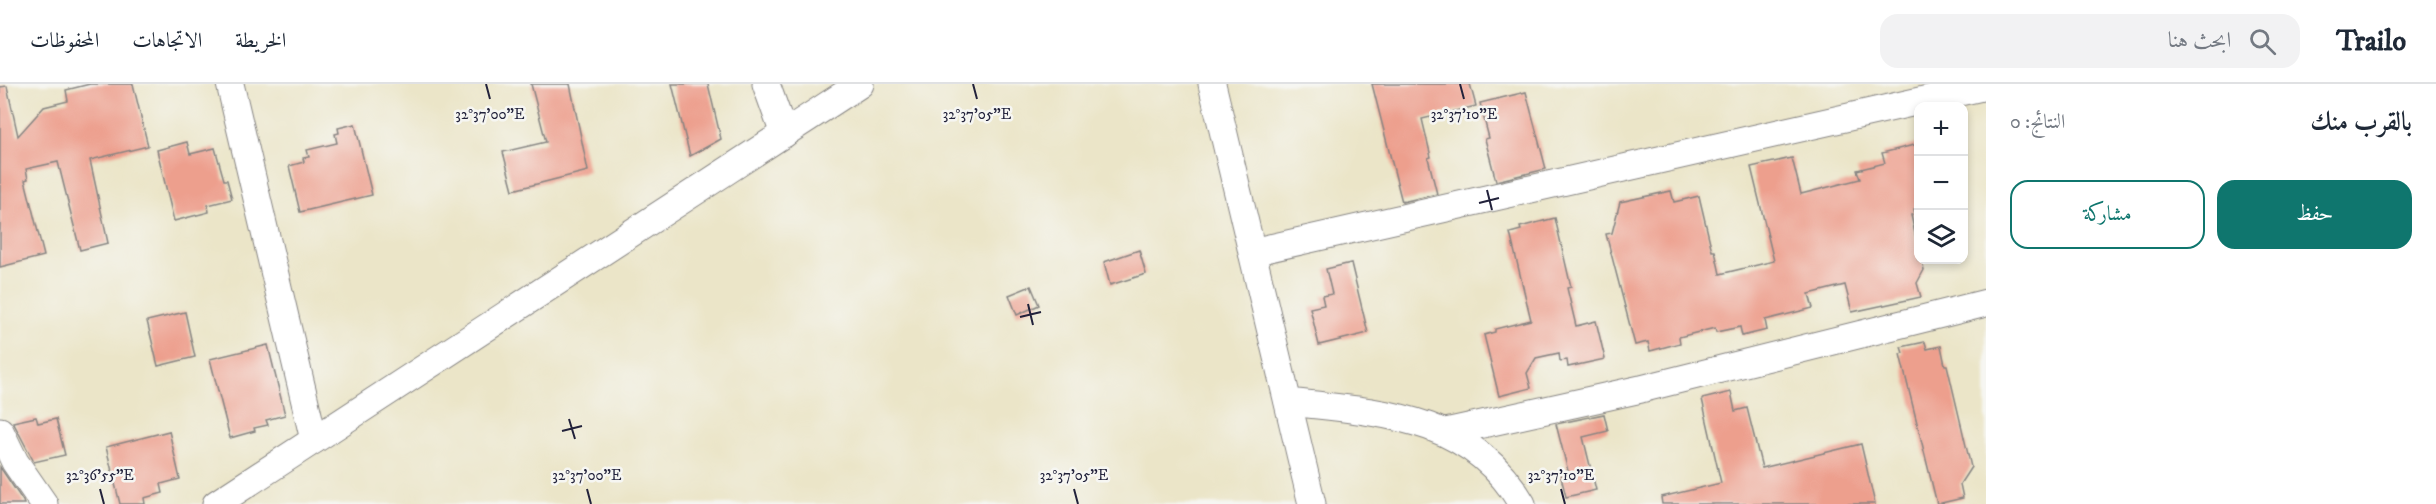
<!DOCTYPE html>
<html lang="ar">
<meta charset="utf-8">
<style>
:root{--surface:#fff;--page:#f2f2f3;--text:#1f2937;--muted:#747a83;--line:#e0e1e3;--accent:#0f766e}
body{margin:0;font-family:"IM FELL DW Pica",Amiri,serif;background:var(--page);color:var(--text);direction:rtl}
.controls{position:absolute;right:18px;top:18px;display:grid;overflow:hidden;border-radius:12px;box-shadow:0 3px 9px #0003}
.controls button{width:54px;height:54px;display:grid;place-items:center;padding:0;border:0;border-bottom:2px solid var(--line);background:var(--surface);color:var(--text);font:30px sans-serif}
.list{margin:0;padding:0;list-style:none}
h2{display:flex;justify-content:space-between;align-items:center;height:78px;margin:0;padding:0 24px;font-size:26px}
h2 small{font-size:20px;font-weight:400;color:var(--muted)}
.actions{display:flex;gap:12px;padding:18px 24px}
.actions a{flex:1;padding:14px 0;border:2px solid var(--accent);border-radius:18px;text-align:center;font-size:21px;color:var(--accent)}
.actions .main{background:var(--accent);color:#fff}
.icon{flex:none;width:33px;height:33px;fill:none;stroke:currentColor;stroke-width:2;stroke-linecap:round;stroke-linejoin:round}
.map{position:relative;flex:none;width:1986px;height:420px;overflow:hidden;direction:ltr}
header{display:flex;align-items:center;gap:36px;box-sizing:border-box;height:84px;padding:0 30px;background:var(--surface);border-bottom:2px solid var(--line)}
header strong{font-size:28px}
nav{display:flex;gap:33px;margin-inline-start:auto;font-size:21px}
.search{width:420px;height:54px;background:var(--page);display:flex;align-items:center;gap:15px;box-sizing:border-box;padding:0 21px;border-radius:18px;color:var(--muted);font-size:22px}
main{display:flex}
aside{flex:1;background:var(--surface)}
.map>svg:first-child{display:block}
</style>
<header>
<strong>Trailo</strong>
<div class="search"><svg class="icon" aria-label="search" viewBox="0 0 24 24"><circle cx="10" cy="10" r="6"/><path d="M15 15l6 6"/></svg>ابحث هنا</div>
<nav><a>الخريطة</a><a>الاتجاهات</a><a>المحفوظات</a></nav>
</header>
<main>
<aside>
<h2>بالقرب منك<small>النتائج: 0</small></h2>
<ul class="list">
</ul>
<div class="actions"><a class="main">حفظ</a><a>مشاركة</a></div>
</aside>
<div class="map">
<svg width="1986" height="420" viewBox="0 0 1986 420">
<rect width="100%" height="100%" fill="#f6f6f2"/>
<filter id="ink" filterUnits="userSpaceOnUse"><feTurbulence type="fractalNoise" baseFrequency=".0167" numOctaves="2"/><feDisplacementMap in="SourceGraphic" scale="12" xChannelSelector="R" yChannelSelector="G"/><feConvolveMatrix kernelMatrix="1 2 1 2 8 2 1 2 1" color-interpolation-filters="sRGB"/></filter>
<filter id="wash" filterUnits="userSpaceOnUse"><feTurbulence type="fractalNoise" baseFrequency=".008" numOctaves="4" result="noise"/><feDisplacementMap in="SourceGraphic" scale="24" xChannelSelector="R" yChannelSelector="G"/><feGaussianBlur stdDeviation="1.35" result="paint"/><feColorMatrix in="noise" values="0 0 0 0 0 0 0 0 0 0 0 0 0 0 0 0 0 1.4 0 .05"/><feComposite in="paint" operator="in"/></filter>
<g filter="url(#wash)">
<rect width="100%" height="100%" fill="#ebe5c8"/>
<g id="blocks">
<g fill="#ed9f8d">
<path d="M90 0H133L148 62 90 76 108 159 80 166 58 78 26 85 28 95 25 96 44 172 0 183V3L7 2 18 52 44 23 68 17 66 6Z"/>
<path d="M531 0H570L588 87 513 106 503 68 546 58Z"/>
<path d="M672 0H708L721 55 690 72Z"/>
<path d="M1372 0H1470L1476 22 1422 35 1431 73 1428 74 1437 110 1402 118Z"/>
<path d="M1526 8 1546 85 1496 97 1485 55 1489 54 1480 19Z"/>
<path d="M355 40 372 111 300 128 289 82 304 78 303 74 309 73 307 66 337 59 335 50 339 49 338 44Z"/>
<path d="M187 58 190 70 215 64 224 96H227L232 115 208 121 209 128 174 137 157 66Z"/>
<path d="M1918 60V124L1914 125 1915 130 1911 131 1918 163V176H1922L1924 186 1917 199 1921 213 1852 228 1845 201 1809 210 1813 224 1765 236 1767 246 1742 252 1740 243 1716 248 1715 244 1679 253 1680 259 1650 267 1648 258 1635 261 1606 150 1612 149 1620 118 1671 107 1674 118 1699 112 1712 167H1715L1720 190 1774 177 1751 83 1792 74 1801 110 1860 95 1857 86 1885 79 1882 69Z"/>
<path d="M1555 134 1571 203 1567 204 1576 242 1596 237 1605 275 1568 283 1567 276 1560 277 1559 269 1536 274 1527 289 1531 304 1499 312 1484 251 1495 248V245L1531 236 1510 149 1521 146 1520 143Z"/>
<path d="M1139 166 1146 190 1110 201 1104 178Z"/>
<path d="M1351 179 1368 249 1319 261 1310 224 1324 221 1322 212 1332 210 1326 185Z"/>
<path d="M1031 202 1039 221 1017 231 1009 211Z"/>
<path d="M185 228 195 273 158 282 147 237Z"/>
<path d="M1925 258 1927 265 1941 262 1945 281H1947L1971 383 1960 400 1963 414 1937 420 1900 270 1903 269 1901 263Z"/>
<path d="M268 261 285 331 266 336 268 341 254 344 255 347 230 354 210 275Z"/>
<path d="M1731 308 1735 327 1747 324 1762 384 1861 360 1875 420H1662L1661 413 1721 399 1702 315Z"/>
<path d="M1604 330 1608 347 1583 353 1596 406 1566 413 1560 389 1568 387 1556 340Z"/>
<path d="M36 333 38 339 56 335 65 371 34 378 13 338Z"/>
<path d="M169 347 180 395 161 400 163 409 144 414 145 420H120L106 363Z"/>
<path d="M0 383 23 417 24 420H0Z"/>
</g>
</g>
</g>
<g filter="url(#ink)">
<use href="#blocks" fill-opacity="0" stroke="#868482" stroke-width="1.5"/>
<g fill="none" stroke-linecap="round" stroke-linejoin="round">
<g stroke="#868482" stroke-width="29">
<g id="minor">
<path d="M230 0 314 356"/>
<path d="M766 0 784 50"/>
<path d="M1212 0 1312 420"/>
<path d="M1252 168 1986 2"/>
<path d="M1288 318C1379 328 1471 331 1522 420"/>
<path d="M0 347 15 378 44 420"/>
<path d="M1446 348 1641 305 1986 219"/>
<path d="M216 420 860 0"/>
</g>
</g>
<use href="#minor" stroke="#fff" stroke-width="27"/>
</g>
</g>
<path fill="none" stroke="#22223b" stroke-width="2" d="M486 0 490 15M973 0 977 15M1460 0 1464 15M1487 106 1492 126M1479 119 1499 114M1028 220 1033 241M1020 233 1041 228M569 335 575 355M562 347 582 342M100 405 104 420M587 405 591 420M1074 405 1078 420M1561 405 1565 420"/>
<g font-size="15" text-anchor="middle" fill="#22223b" stroke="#f6f6f2" stroke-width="5" stroke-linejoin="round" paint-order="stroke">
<text x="1464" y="35">32°37'10"E</text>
<text x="490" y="35">32°37'00"E</text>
<text x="977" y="35">32°37'05"E</text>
<text x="100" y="396">32°36'55"E</text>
<text x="587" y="396">32°37'00"E</text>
<text x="1074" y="396">32°37'05"E</text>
<text x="1561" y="396">32°37'10"E</text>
</g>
</svg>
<div class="controls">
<button>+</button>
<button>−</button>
<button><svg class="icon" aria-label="layers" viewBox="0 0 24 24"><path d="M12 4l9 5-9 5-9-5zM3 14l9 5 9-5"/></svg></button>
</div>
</div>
</main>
